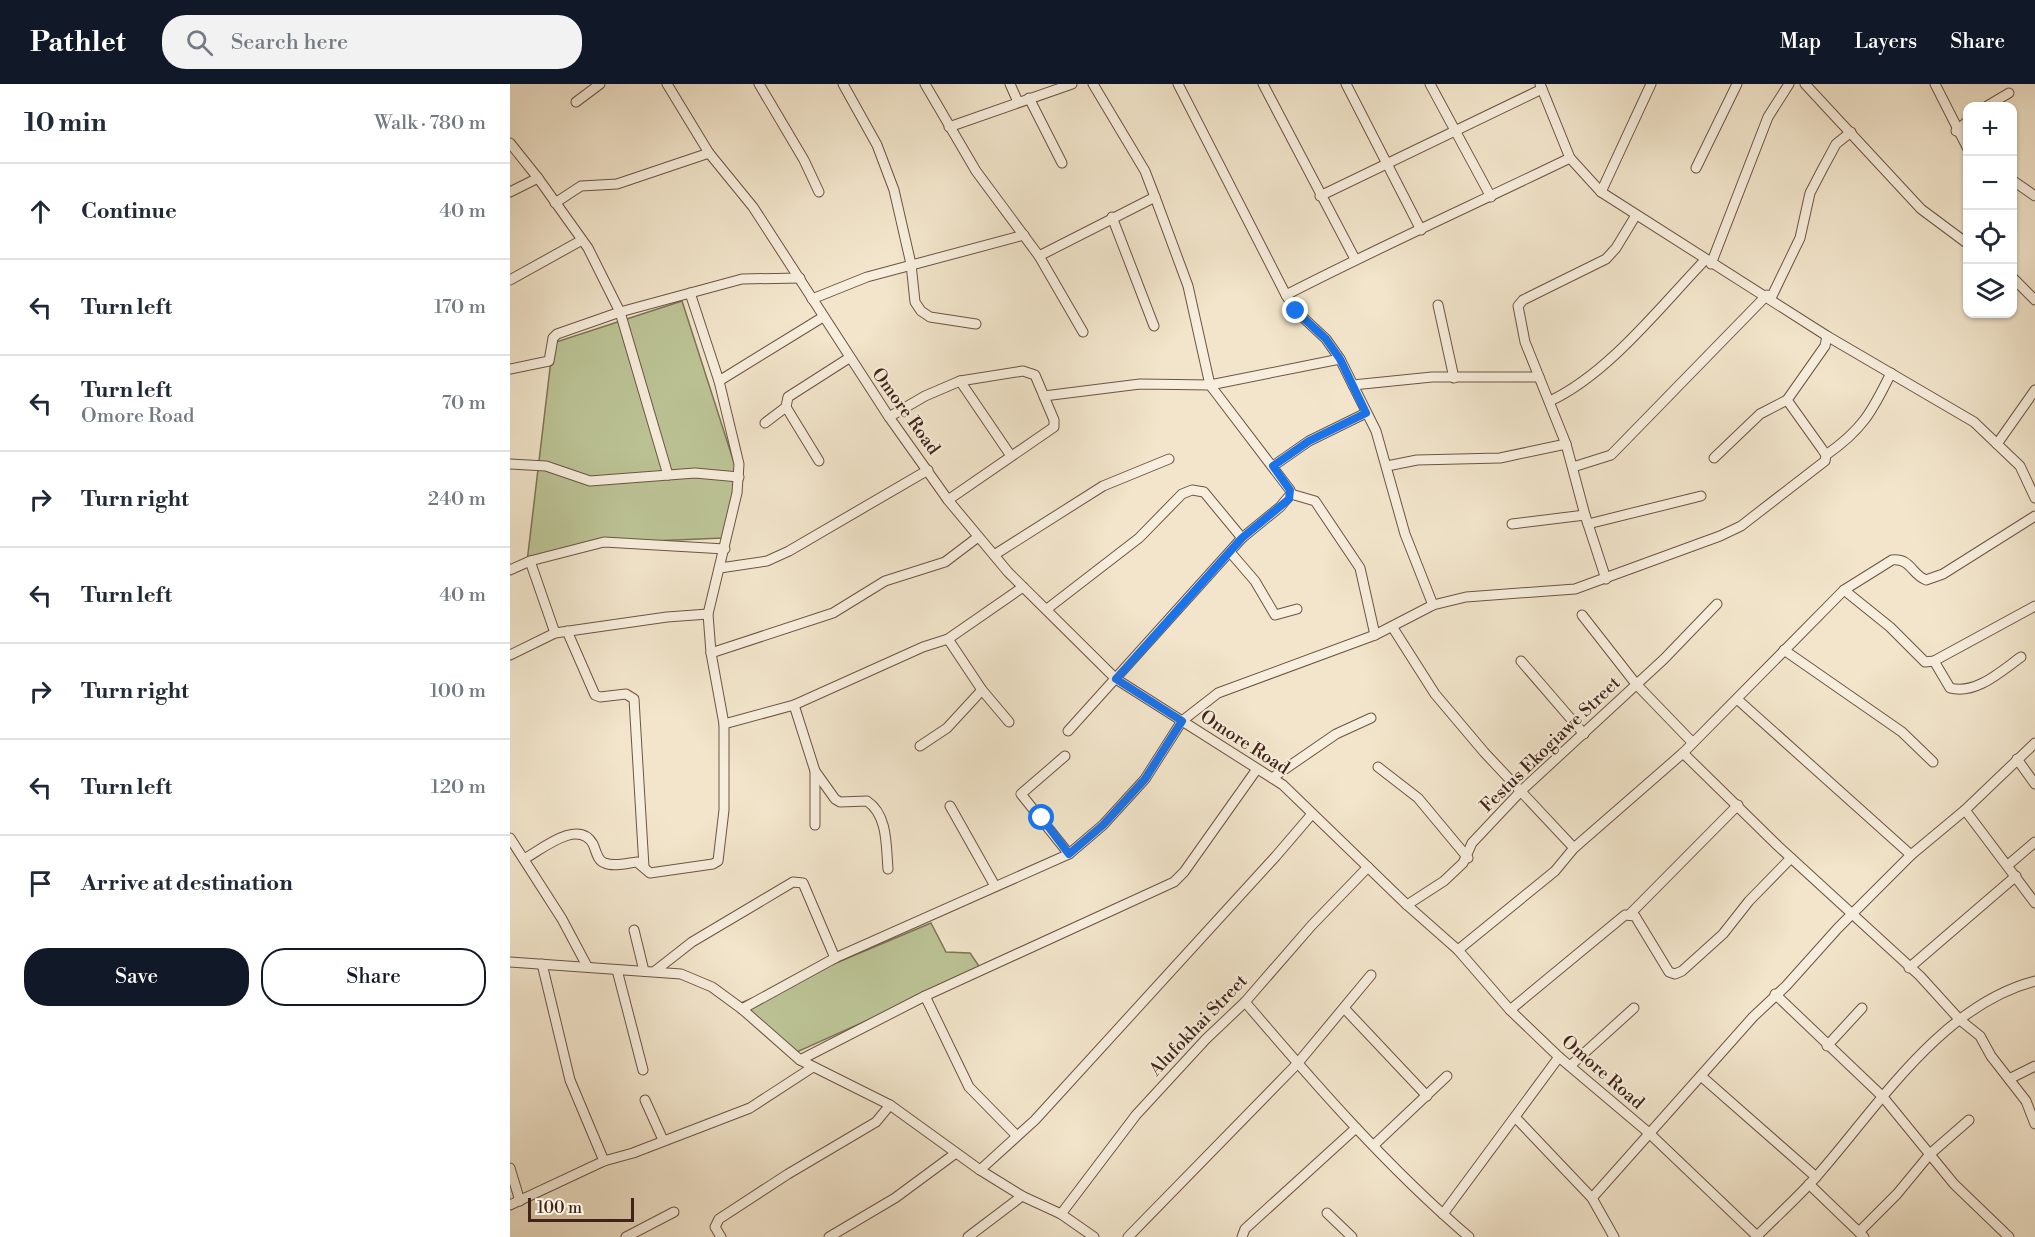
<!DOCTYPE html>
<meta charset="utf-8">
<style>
:root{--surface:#fff;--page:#f2f2f3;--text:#1f2937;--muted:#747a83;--line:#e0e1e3;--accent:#111827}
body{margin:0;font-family:"Libre Bodoni",serif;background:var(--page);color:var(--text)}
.controls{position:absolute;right:18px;top:18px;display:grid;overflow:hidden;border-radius:12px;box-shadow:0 2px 4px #0004}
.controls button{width:54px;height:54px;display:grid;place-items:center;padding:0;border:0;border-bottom:2px solid var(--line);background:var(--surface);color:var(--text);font:30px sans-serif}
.scale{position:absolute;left:18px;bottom:15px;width:106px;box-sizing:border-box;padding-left:6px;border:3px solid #412317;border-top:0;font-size:16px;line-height:21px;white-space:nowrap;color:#412317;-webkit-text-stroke:4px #f7eedd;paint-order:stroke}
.stop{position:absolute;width:18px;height:18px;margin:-14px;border:4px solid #1a73e8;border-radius:50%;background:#fff}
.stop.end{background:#1a73e8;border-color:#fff;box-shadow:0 2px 6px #0008}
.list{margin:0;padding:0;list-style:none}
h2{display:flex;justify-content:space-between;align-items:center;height:78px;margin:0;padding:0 24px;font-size:26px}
h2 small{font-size:20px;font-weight:400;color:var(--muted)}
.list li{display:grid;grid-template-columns:39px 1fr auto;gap:18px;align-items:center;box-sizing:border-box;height:96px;padding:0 24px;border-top:2px solid var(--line)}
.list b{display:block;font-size:22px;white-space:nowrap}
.list p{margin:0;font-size:20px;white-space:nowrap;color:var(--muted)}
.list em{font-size:20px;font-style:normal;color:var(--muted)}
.actions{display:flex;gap:12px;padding:18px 24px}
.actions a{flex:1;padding:14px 0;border:2px solid var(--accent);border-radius:24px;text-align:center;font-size:21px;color:var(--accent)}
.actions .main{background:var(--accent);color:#fff}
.icon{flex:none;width:33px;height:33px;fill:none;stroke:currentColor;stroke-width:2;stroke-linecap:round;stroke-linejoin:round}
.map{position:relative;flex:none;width:1525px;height:1153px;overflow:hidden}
header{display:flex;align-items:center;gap:36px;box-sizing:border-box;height:84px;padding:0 30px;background:var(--accent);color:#fff}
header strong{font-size:28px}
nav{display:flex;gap:33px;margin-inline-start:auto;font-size:21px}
.search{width:420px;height:54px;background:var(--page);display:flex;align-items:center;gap:15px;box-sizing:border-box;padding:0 21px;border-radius:24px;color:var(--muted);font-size:22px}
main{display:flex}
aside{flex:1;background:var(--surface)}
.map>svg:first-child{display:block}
</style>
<header>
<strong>Pathlet</strong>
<div class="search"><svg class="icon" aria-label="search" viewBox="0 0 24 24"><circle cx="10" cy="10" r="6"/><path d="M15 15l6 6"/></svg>Search here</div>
<nav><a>Map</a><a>Layers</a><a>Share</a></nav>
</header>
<main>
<aside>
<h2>10 min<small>Walk · 780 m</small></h2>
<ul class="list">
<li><svg class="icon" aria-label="ahead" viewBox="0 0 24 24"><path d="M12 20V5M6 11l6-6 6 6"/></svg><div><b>Continue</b></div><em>40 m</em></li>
<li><svg class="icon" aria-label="left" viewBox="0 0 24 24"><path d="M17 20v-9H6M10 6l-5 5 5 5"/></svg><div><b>Turn left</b></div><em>170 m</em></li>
<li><svg class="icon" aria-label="left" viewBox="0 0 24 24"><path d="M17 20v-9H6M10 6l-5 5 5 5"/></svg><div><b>Turn left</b><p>Omore Road</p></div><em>70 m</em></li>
<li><svg class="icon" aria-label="right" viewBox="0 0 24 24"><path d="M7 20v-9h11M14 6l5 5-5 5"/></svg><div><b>Turn right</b></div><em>240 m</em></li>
<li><svg class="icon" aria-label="left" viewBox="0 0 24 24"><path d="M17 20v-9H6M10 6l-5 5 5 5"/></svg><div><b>Turn left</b></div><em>40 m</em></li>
<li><svg class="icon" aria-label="right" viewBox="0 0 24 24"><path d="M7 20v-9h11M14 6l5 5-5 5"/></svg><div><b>Turn right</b></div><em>100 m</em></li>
<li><svg class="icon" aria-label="left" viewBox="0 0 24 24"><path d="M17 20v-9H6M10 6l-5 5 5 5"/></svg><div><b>Turn left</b></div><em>120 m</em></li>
<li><svg class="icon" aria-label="arrive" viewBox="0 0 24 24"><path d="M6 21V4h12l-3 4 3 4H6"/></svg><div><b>Arrive at destination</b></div></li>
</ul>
<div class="actions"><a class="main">Save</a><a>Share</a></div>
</aside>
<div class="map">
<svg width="1525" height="1153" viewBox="0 0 1525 1153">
<rect width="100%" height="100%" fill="#f2e5cb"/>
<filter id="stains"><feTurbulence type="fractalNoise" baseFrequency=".00333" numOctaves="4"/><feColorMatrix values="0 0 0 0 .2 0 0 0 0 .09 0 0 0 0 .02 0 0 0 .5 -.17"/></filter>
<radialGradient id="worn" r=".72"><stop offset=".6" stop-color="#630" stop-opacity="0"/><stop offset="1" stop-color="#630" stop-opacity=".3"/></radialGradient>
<g fill="#bcc496" stroke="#7e7456" stroke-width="1.5">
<path d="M172 217 227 388 213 454 94 459 17 478 43 259Z"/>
<path d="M421 839 436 868 460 869 471 885 287 968 226 921Z"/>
</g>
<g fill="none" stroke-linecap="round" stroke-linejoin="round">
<g stroke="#6d5444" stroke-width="11">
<g id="minor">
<path d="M157 0 199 69 243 123 379 333 438 416 498 488 606 595 773 701 897 821 948 866 1000 926 1049 973 1139 1049 1248 1153"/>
<path d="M249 0 294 76 309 108"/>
<path d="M333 0 367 61 384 106 401 180 405 218 411 227 420 233 466 240"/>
<path d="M415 0 466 87 529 172 573 248"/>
<path d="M500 0 508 18"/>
<path d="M668 0 776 211 786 227 816 255 830 275 866 347 895 450 923 521"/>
<path d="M753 0 845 175"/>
<path d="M836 0 911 146"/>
<path d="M920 0 981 113"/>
<path d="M1030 0 1060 74 1091 108 1317 252 1464 338 1510 382 1525 414"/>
<path d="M1295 0 1411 125 1458 160"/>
<path d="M1425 0 1458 65"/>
<path d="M519 14 552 79"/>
<path d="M66 18 90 0"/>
<path d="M1477 22 1499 9"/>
<path d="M439 43 562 0"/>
<path d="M1446 47 1458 37"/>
<path d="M0 59 28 94 78 164 110 228 158 391"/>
<path d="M1186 84 1227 0"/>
<path d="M1502 96 1525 112"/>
<path d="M0 108 28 94"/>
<path d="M1091 108 1141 0"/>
<path d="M810 112 1032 5"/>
<path d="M45 119 71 102 107 100 199 69"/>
<path d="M602 133 644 242"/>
<path d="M529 172 645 113"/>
<path d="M1201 180 1258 33 1279 0"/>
<path d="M1502 193 1525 216"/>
<path d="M0 196 72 156"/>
<path d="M776 211C869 163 965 120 1060 74"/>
<path d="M1261 214 1290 154 1300 109 1313 84 1326 60 1341 48"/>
<path d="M302 215 357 193 514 151"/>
<path d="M928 221 944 294"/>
<path d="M0 285 39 277 43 254 47 250 110 228 232 195 290 194"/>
<path d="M209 297 313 233"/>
<path d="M450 297 501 372"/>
<path d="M843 301 922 293H1029"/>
<path d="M534 312 630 300 700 301 830 275"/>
<path d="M1040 317C1098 290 1150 223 1195 176"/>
<path d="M276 323 309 377"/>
<path d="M379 333 415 312 450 297 513 287 525 291 544 336V343L438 416"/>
<path d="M255 339 276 323 278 313 339 274"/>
<path d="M1487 360 1525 306"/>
<path d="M1316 371C1352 346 1362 328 1381 289"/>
<path d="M1204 374 1250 330 1277 316 1315 262 1317 252"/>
<path d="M0 380 36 382 80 397 185 389 229 393"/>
<path d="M763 382 799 357 856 329"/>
<path d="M877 382 907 376 990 374 1056 360"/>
<path d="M1063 383 1101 371 1257 211"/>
<path d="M781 410 805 417 850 484 865 551"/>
<path d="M1002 440 1075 431"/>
<path d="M1078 440 1191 412"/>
<path d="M720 468 745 497 765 531 787 525"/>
<path d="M484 471 593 402 659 375"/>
<path d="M20 477 94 458 215 465"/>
<path d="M210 484 257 477 279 467 418 386"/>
<path d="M0 486 20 477 45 549"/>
<path d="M1096 495 1075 431 1056 360 1015 258 1008 222 1013 216 1096 175 1106 164 1126 131"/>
<path d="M1334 506 1380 543 1415 578 1424 577 1525 522"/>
<path d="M537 525 629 454 672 410 682 406 694 408 732 454"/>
<path d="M1072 531 1126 600 1182 658"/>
<path d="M883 544 925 610 974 668 1064 764"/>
<path d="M57 547 85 611 90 613 116 610 124 615 134 783"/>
<path d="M438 555 472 606 499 638"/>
<path d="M1274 566 1392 648 1423 678"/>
<path d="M201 569 323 529 375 497 435 478 468 453"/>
<path d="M0 571 45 549 157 533 198 530"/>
<path d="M1011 577 1074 650"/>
<path d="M1424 577 1440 604C1466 611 1491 587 1511 573"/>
<path d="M1227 615 1401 771"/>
<path d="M284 621 305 687 325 715 330 718 357 717C378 731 376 762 378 785"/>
<path d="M214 640 284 621 413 563 438 555 513 503"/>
<path d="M558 647 732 454 770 423 781 410 780 406 700 301 678 202 645 113 635 87 583 0"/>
<path d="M410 662 437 644 472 606"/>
<path d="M1173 669 1268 762 1410 892 1450 936 1470 952 1481 972 1516 1017 1525 1040"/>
<path d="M555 672 511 710 559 770"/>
<path d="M1507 675 1525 700"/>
<path d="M868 683 908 714 958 774"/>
<path d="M305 687V741"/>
<path d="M762 694 826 650 861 634"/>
<path d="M440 722 485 802"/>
<path d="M1455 726 1525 819"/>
<path d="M0 754 52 835 77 882"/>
<path d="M14 775C31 766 68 734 83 760 86 766 87 777 95 779 103 783 118 779 127 778L140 789 203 780 208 777 214 726V640L201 569 198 530 227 409 229 380 209 297 180 209"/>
<path d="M1498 781 1525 758"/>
<path d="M897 821 934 797 953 779 962 759 1011 707 1154 575 1207 520"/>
<path d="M1120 830 1228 721"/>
<path d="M124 846 134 887"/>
<path d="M948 866 1045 787 1064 764 1173 669 1334 506 1382 476C1401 474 1401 490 1416 496L1433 490 1525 432"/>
<path d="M0 878 171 890 202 903 232 925 290 976 380 1021 470 1086 512 1112 551 1130 584 1153"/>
<path d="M32 880 60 996 94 1077"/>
<path d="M1399 884 1506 792"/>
<path d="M107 886 133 986"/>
<path d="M145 887 182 858 283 798 293 799 325 874"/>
<path d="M1265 910 1373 1013 1444 1100 1499 1153"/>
<path d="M415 912 459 1003 507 1052"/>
<path d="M735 918C805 1000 877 1083 959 1153"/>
<path d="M834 924 917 1012"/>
<path d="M232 925 325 874 559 770 593 741 635 695 672 637 708 609 865 551 923 521 956 513 1065 505 1210 452 1231 442 1315 377 1316 371 1312 365 1277 316"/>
<path d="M1000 926 1115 831 1125 832 1159 888 1165 890 1172 887 1213 850 1239 817 1281 774"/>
<path d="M1317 962 1352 924"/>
<path d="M290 976 415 912 664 798 674 788 747 685"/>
<path d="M1060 982 1124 924"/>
<path d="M1191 992 1306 1093"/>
<path d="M1499 995 1525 982"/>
<path d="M135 1016 153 1056"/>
<path d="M1005 1033 1082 1114 1104 1153"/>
<path d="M864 1061 937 992"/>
<path d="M0 1084 10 1117"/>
<path d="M470 1086 525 1036 766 772 802 730"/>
<path d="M1299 1100 1354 1153"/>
<path d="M1082 1114 1243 933 1276 902 1328 844 1401 771 1455 726 1525 659"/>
<path d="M0 1121 94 1077 123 1069 240 1024 303 983"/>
<path d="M817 1129 842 1153"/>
<path d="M551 1130 626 1031 696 955 735 918 802 841 858 783"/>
<path d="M933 1130 1049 973"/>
<path d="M1349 1148 1387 1110 1420 1070 1459 1036"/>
<path d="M1247 1152C1267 1132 1288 1113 1306 1093 1367 1024 1431 921 1525 897"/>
<path d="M116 1153 164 1128"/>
<path d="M211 1153 205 1143 209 1135 278 1090 366 1038 380 1021"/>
<path d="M319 1153 385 1114 446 1069"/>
<path d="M458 1153 512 1112"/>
<path d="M618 1153 787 980 861 891"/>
<path d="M732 1153 735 1145 846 1044"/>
</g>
</g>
<use href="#minor" stroke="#f7eedd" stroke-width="9"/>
</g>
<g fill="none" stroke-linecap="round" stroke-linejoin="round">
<path stroke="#1a73e8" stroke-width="8" d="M532 734 559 770 593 741 635 695 672 637 606 595 732 454 779 415 780 406 763 382 799 357 856 329 830 275 816 255 786 227"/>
</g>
<g text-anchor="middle" stroke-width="4.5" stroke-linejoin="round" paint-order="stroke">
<g font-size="18" fill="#412317" stroke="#f7eedd">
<text transform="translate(396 327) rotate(54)" y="6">Omore Road</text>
<text transform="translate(735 658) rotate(33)" y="6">Omore Road</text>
<text transform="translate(1040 660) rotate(-44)" y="6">Festus Ekogiawe Street</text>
<text transform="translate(688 941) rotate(-46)" y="6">Alufokhai Street</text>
<text transform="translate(1093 988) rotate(41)" y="6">Omore Road</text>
</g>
</g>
<rect width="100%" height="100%" filter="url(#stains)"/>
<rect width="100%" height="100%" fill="url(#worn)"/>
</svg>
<div class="controls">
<button>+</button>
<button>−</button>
<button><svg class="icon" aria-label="locate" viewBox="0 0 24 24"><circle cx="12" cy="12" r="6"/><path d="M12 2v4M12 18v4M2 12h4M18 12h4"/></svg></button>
<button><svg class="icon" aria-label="layers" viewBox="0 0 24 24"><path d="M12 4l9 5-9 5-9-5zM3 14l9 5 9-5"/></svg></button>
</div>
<div class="scale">100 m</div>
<div class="stop" style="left:532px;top:734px"></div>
<div class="stop end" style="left:786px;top:227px"></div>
</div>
</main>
